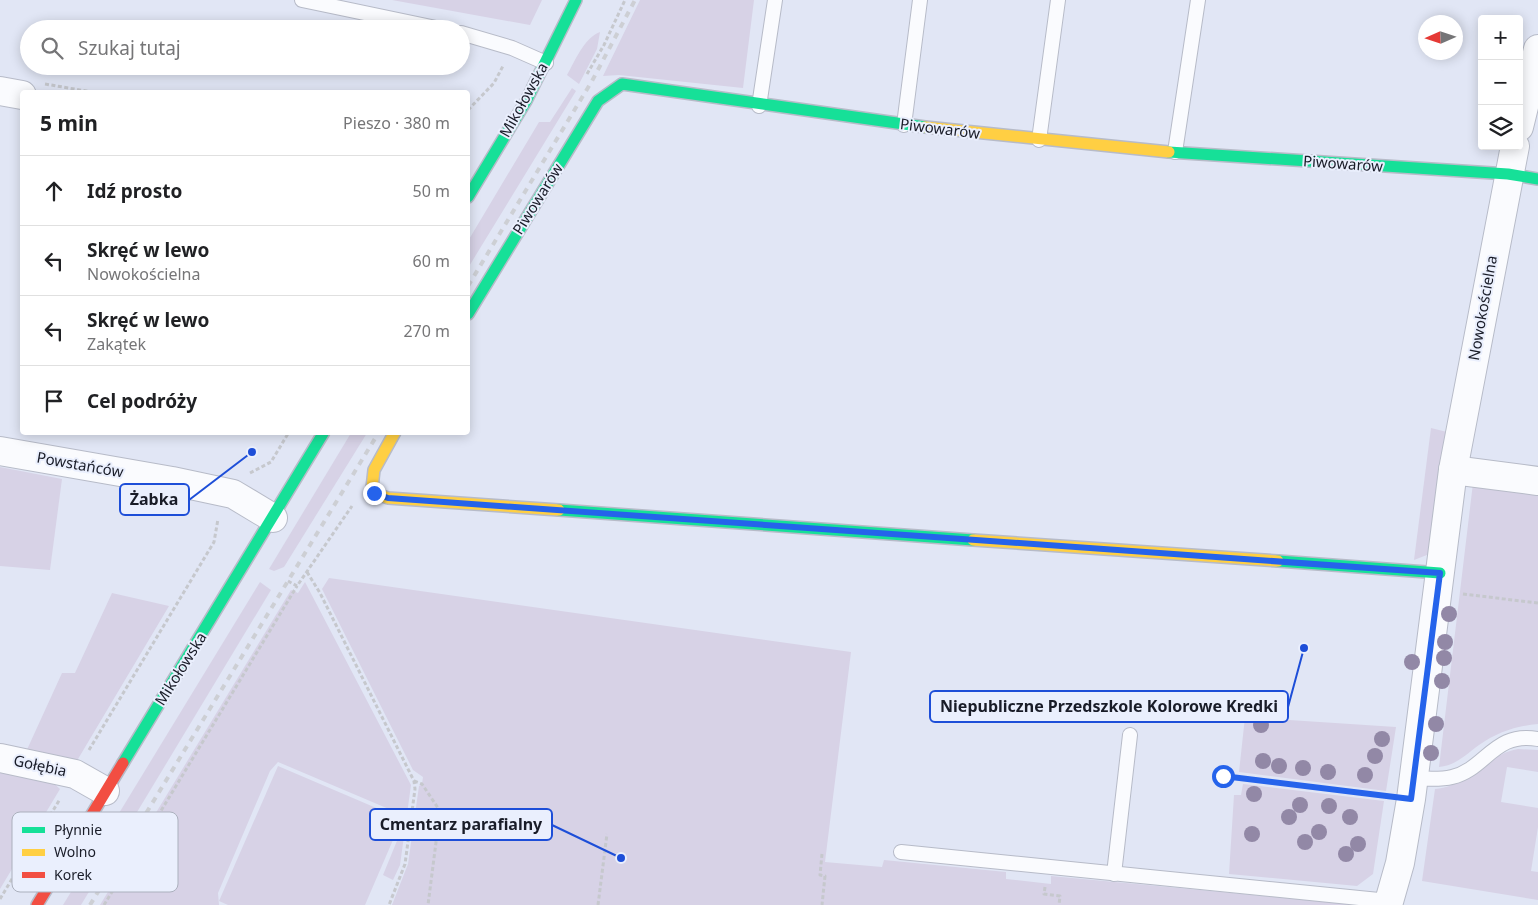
<!DOCTYPE html>
<html lang="pl">
<meta charset="utf-8">
<style>
:root{--surface:#fff;--page:#f2f2f2;--text:#202124;--muted:#757577;--line:#e0e0e0}
body{margin:0;font-family:"Noto Sans",sans-serif;background:var(--page);color:var(--text)}
.controls{position:absolute;right:15px;top:15px;display:grid;overflow:hidden;border-radius:5px;box-shadow:0 2px 12px #0003}
.controls button{width:45px;height:45px;display:grid;place-items:center;padding:0;border:0;border-bottom:1px solid var(--line);background:var(--surface);color:var(--text);font:25px sans-serif}
.compass{position:absolute;left:1418px;top:15px;width:45px;height:45px;border-radius:50%;background:var(--surface);box-shadow:0 2px 12px #0003;rotate:267deg}
.stop{position:absolute;width:15px;height:15px;margin:-11px;border:4px solid #2563eb;border-radius:50%;background:#fff}
.stop.end{background:#2563eb;border-color:#fff;box-shadow:0 1px 5px #0008}
.list{margin:0;padding:0;list-style:none}
h2{display:flex;justify-content:space-between;align-items:center;height:65px;margin:0;padding:0 20px;font-size:21px}
h2 small{font-size:16px;font-weight:400;color:var(--muted)}
.list li{display:grid;grid-template-columns:32px 1fr auto;gap:15px;align-items:center;box-sizing:border-box;height:70px;padding:0 20px;border-top:1px solid var(--line)}
.list b{display:block;font-size:19px;white-space:nowrap}
.list p{margin:0;font-size:16px;white-space:nowrap;color:var(--muted)}
.list em{font-size:16px;font-style:normal;color:var(--muted)}
.icon{flex:none;width:28px;height:28px;fill:none;stroke:currentColor;stroke-width:2;stroke-linecap:round;stroke-linejoin:round}
.map{position:relative;flex:none;width:1538px;height:905px;overflow:hidden}
.search{position:absolute;background:var(--surface);box-shadow:0 2px 12px #0003;left:20px;top:20px;width:450px;height:55px;display:flex;align-items:center;gap:12px;box-sizing:border-box;padding:0 18px;border-radius:28px;color:var(--muted);font-size:19px}
.panel{position:absolute;background:var(--surface);box-shadow:0 2px 12px #0003;left:20px;top:90px;width:450px;height:345px;border-radius:5px}
.map>svg:first-child{display:block}
</style>
<div class="map">
<svg width="1538" height="905" viewBox="0 0 1538 905">
<rect width="100%" height="100%" fill="#e1e6f5"/>
<g fill="#d7d2e6">
<path d="M392 0H542L530 25Z"/>
<path d="M640 0H754L743 88 619 75 603 76Z"/>
<path d="M600 32 597 49 579 84 567 75C575 61 584 38 600 32Z"/>
<path d="M572 88 576 91 468 268V241L539 122H550Z"/>
<path d="M1431 428 1447 432 1432 553 1414 560Z"/>
<path d="M351 433H367L284 567 274 571 269 569Z"/>
<path d="M0 467 62 479 50 570 0 566Z"/>
<path d="M1473 483 1538 491V724C1516 726 1498 732 1479 745 1465 755 1457 765 1439 767Z"/>
<path d="M329 578 851 652 825 862 882 867 884 860 1006 872V879L1051 884V876L1360 905H392L408 864 419 786 422 784 423 777 413 770 322 589Z"/>
<path d="M260 582 271 590 81 905H63Z"/>
<path d="M305 582 411 785 400 865 393 880 383 875 401 831 403 815 278 762 270 771 218 893 219 905H100L291 590 298 593Z"/>
<path d="M112 593 169 606 78 759 47 760 25 754 62 673H75Z"/>
<path d="M1245 717 1396 727 1386 791 1239 772Z"/>
<path d="M1518 749 1538 750V772L1507 767 1501 802 1538 808V827L1531 871 1538 872V900L1422 881 1435 789C1470 786 1487 754 1518 749Z"/>
<path d="M278 766 402 819 365 905H228L219 901Z"/>
<path d="M0 772 50 780 60 789 0 889Z"/>
<path d="M1243 784 1384 801 1373 874 1357 886 1229 874 1234 795H1241Z"/>
</g>
<g fill="none" stroke-linecap="round" stroke-linejoin="round">
<g stroke="#b7bbc8" stroke-width="16">
<g id="lane">
<path d="M302 0 441 29"/>
<path d="M461 33 512 48 546 63"/>
<path d="M759 106 775 0"/>
<path d="M904 125 920 0"/>
<path d="M1039 140 1058 0"/>
<path d="M1175 152 1198 0"/>
<path d="M1413 778C1426 779 1440 780 1452 777 1486 769 1494 731 1538 739"/>
<path d="M901 852 1389 901"/>
<path d="M1114 874 1130 735"/>
</g>
</g>
<g stroke="#b7bbc8" stroke-width="30">
<g id="street">
<path d="M0 91 22 95"/>
<path d="M1519 127 1538 49"/>
<path d="M0 451 172 481 233 494 273 518"/>
<path d="M1453 470 1538 481"/>
<path d="M0 758 75 774 105 791"/>
<path d="M1388 905 1400 863 1411 799 1453 470 1515 146"/>
</g>
</g>
<g stroke="#b7bbc8" stroke-width="14">
<g id="fast">
<path d="M1169 152 1508 174 1538 179"/>
<path d="M468 197 526 101 576 0"/>
<path d="M468 314 598 101 622 84 925 127"/>
<path d="M559 510 973 540"/>
<path d="M1278 561 1440 573"/>
<path d="M123 763 324 432"/>
</g>
</g>
<g stroke="#b7bbc8" stroke-width="14">
<g id="slow">
<path d="M925 127 1169 152"/>
<path d="M395 432 374 470 372 488 377 494 388 498 559 510"/>
<path d="M973 540 1278 561"/>
</g>
</g>
<g stroke="#b7bbc8" stroke-width="14">
<path id="jam" d="M37 905 123 763"/>
</g>
<g stroke="#c6c8cd" stroke-width="3" stroke-dasharray="4 2.5" stroke-linecap="butt">
<path d="M587 74 604 45 625 0"/>
<path d="M45 84 92 92"/>
<path d="M468 110 494 83 503 66"/>
<path d="M250 473 271 462 289 432"/>
<path d="M307 572 320 593 414 781 415 789 405 864 389 905"/>
<path d="M288 581 297 586 352 506"/>
<path d="M1463 594 1538 603"/>
<path d="M89 750 214 542 218 519"/>
<path d="M1223 776 1384 795"/>
<path d="M414 781 422 784 440 811 428 905"/>
<path d="M822 854 820 875 825 876 822 905"/>
<path d="M1045 887 1044 894 1060 896 1059 905"/>
<path d="M0 899 60 799"/>
<path d="M104 905 297 586"/>
<path d="M598 905 607 834"/>
</g>
<use href="#lane" stroke="#fafbfe" stroke-width="14"/>
<use href="#street" stroke="#fafbfe" stroke-width="28"/>
<use href="#fast" stroke="#16e098" stroke-width="11"/>
<use href="#slow" stroke="#ffcf43" stroke-width="11"/>
<use href="#jam" stroke="#f24e42" stroke-width="11"/>
<g stroke="#cdcfd4" stroke-width="4" stroke-dasharray="6 6" stroke-linecap="butt">
<path d="M468 286 592 81 635 0"/>
<path d="M90 905 379 432"/>
</g>
</g>
<g fill="#9288a6">
<circle cx="1449" cy="614" r="8"/>
<circle cx="1445" cy="642" r="8"/>
<circle cx="1444" cy="658" r="8"/>
<circle cx="1412" cy="662" r="8"/>
<circle cx="1442" cy="681" r="8"/>
<circle cx="1436" cy="724" r="8"/>
<circle cx="1261" cy="725" r="8"/>
<circle cx="1382" cy="739" r="8"/>
<circle cx="1431" cy="753" r="8"/>
<circle cx="1375" cy="756" r="8"/>
<circle cx="1263" cy="761" r="8"/>
<circle cx="1279" cy="766" r="8"/>
<circle cx="1303" cy="768" r="8"/>
<circle cx="1328" cy="772" r="8"/>
<circle cx="1365" cy="775" r="8"/>
<circle cx="1254" cy="794" r="8"/>
<circle cx="1300" cy="805" r="8"/>
<circle cx="1329" cy="806" r="8"/>
<circle cx="1289" cy="817" r="8"/>
<circle cx="1350" cy="817" r="8"/>
<circle cx="1319" cy="832" r="8"/>
<circle cx="1252" cy="834" r="8"/>
<circle cx="1305" cy="842" r="8"/>
<circle cx="1358" cy="844" r="8"/>
<circle cx="1346" cy="854" r="8"/>
</g>
<g fill="none" stroke-linecap="round" stroke-linejoin="round">
<path stroke="#2563eb" stroke-width="6" d="M374 493 388 498 1440 573 1411 799 1223 776"/>
</g>
<g text-anchor="middle" stroke-width="4" stroke-linejoin="round" paint-order="stroke">
<g font-size="15" fill="#191c28" stroke="#eaeffd">
<text transform="translate(524 100) rotate(-61)" y="5">Mikołowska</text>
<text transform="translate(940 129) rotate(7)" y="5">Piwowarów</text>
<text transform="translate(1343 164) rotate(4)" y="5">Piwowarów</text>
<text transform="translate(538 199) rotate(-58)" y="5">Piwowarów</text>
<text transform="translate(1483 308) rotate(-80)" y="5">Nowokościelna</text>
<text transform="translate(80 465) rotate(10)" y="5">Powstańców</text>
<text transform="translate(181 669) rotate(-58)" y="5">Mikołowska</text>
<text transform="translate(40 766) rotate(12)" y="5">Gołębia</text>
</g>
</g>
<rect x="12" y="812" width="166" height="80" rx="8" fill="#eaeffd" stroke="#abb0bd" stroke-width="1"/>
<rect x="22" y="827" width="23" height="6" fill="#16e098"/>
<rect x="22" y="849" width="23" height="7" fill="#ffcf43"/>
<rect x="22" y="872" width="23" height="6" fill="#f24e42"/>
<g font-size="14" fill="#191c28">
<text x="54" y="835">Płynnie</text>
<text x="54" y="857">Wolno</text>
<text x="54" y="880">Korek</text>
</g>
<path fill="none" stroke="#1d4ed8" stroke-width="2" d="M252 452L189 500M1304 648L1288 707M621 858L552 825"/>
<g fill="#1d4ed8" stroke="#eaeffd" stroke-width="2">
<circle cx="252" cy="452" r="5"/>
<circle cx="1304" cy="648" r="5"/>
<circle cx="621" cy="858" r="5"/>
</g>
<g fill="#eaeffd" stroke="#1d4ed8" stroke-width="2">
<rect x="120" y="484" width="69" height="31" rx="5"/>
<rect x="930" y="691" width="358" height="31" rx="5"/>
<rect x="370" y="809" width="182" height="31" rx="5"/>
</g>
<g font-size="16" text-anchor="middle" font-weight="bold" fill="#191c28">
<text x="154" y="505">Żabka</text>
<text x="1109" y="712">Niepubliczne Przedszkole Kolorowe Kredki</text>
<text x="461" y="830">Cmentarz parafialny</text>
</g>
</svg>
<div class="controls">
<button>+</button>
<button>−</button>
<button><svg class="icon" aria-label="layers" viewBox="0 0 24 24"><path d="M12 4l9 5-9 5-9-5zM3 14l9 5 9-5"/></svg></button>
</div>
<svg class="compass" viewBox="-18 -18 36 36"><path d="M0-13l5 13h-10z" fill="#e53935"/><path d="M0 13l5-13h-10z" fill="#757577"/></svg>
<div class="stop" style="left:1223px;top:776px"></div>
<div class="stop end" style="left:374px;top:493px"></div>
<div class="search"><svg class="icon" aria-label="search" viewBox="0 0 24 24"><circle cx="10" cy="10" r="6"/><path d="M15 15l6 6"/></svg>Szukaj tutaj</div>
<section class="panel">
<h2>5 min<small>Pieszo · 380 m</small></h2>
<ul class="list">
<li><svg class="icon" aria-label="ahead" viewBox="0 0 24 24"><path d="M12 20V5M6 11l6-6 6 6"/></svg><div><b>Idź prosto</b></div><em>50 m</em></li>
<li><svg class="icon" aria-label="left" viewBox="0 0 24 24"><path d="M17 20v-9H6M10 6l-5 5 5 5"/></svg><div><b>Skręć w lewo</b><p>Nowokościelna</p></div><em>60 m</em></li>
<li><svg class="icon" aria-label="left" viewBox="0 0 24 24"><path d="M17 20v-9H6M10 6l-5 5 5 5"/></svg><div><b>Skręć w lewo</b><p>Zakątek</p></div><em>270 m</em></li>
<li><svg class="icon" aria-label="arrive" viewBox="0 0 24 24"><path d="M6 21V4h12l-3 4 3 4H6"/></svg><div><b>Cel podróży</b></div></li>
</ul>
</section>
</div>
